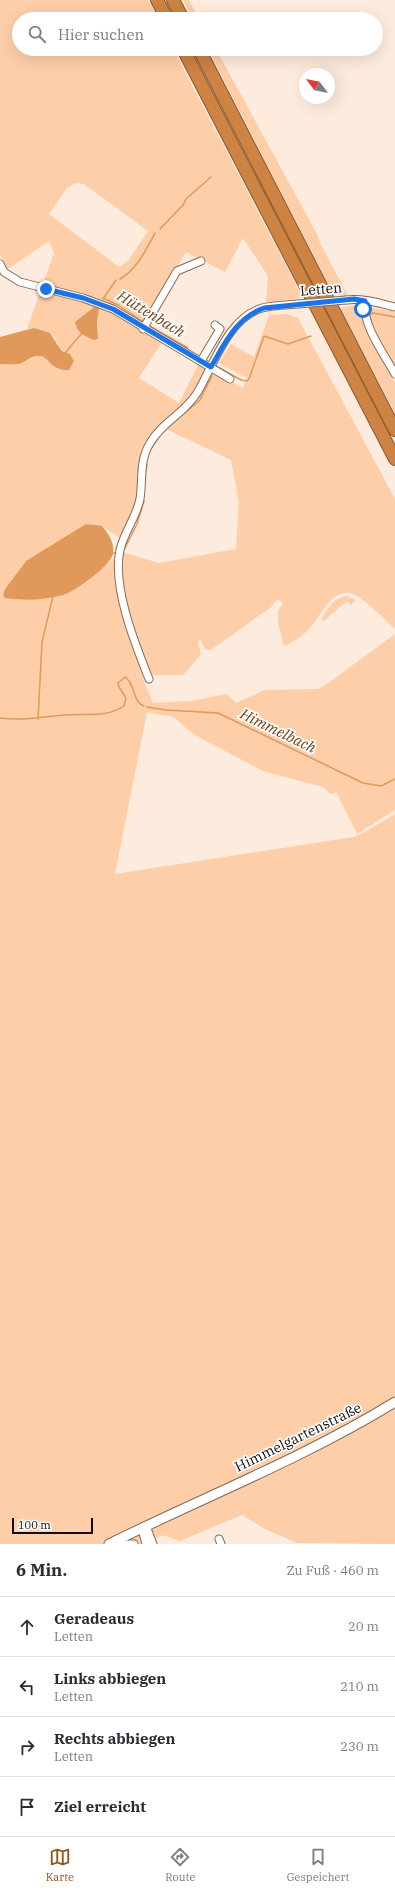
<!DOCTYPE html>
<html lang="de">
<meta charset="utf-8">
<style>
:root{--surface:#fff;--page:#f2f2f3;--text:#2b2b33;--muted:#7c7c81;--line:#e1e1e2;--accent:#905316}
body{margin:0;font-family:"IBM Plex Serif",serif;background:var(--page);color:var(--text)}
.compass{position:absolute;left:299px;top:68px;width:36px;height:36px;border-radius:50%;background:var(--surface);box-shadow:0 4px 16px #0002;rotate:302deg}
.scale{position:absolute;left:12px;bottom:10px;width:81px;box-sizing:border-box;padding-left:4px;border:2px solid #150b05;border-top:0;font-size:11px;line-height:14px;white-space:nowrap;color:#150b05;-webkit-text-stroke:3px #fff;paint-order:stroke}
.stop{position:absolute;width:12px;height:12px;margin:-9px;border:3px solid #1a73e8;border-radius:50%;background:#fff}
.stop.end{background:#1a73e8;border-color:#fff;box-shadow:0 1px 4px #0008}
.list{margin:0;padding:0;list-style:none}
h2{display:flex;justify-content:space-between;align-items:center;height:52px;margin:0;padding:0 16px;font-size:17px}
h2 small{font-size:13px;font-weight:400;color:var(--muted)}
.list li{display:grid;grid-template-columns:26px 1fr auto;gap:12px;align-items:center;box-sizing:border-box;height:60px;padding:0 16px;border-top:1px solid var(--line)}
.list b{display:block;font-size:15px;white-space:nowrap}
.list p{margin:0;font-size:13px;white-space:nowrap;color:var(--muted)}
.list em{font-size:13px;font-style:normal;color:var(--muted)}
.icon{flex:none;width:22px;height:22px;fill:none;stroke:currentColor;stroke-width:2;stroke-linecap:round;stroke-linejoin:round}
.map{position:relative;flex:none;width:395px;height:1544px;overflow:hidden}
.search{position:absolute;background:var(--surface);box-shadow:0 4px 16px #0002;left:12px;right:12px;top:12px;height:44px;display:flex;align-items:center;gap:10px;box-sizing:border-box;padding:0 14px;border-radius:22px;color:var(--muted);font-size:15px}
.sheet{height:292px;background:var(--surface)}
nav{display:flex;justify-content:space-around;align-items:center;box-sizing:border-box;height:56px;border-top:1px solid var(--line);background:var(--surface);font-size:11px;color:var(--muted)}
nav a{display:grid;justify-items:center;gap:2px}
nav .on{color:var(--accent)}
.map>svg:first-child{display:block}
</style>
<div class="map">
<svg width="395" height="1544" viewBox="0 0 395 1544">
<rect width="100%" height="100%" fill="#fdebdd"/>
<g fill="#fecea9" fill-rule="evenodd">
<path d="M0 0H148L158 19H19V49H173L303 298 266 302 268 276 243 238 225 272 186 252 142 325 164 339 139 378 179 403 199 363 243 388 247 378 219 363 231 344 254 357 269 315 287 314 298 318 395 499V629C385 620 366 600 355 595 332 585 321 617 309 629 302 637 293 642 284 646L278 623V610L283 604 278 599 271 607 211 650 205 649 201 641H198L201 655 183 675H152L141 650H137L143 679 153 703 191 701 227 694 236 703 265 690 318 689 327 684 395 634V810L357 834 336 792 330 794 323 787 263 771 195 735 173 717 147 712 115 874 353 837 363 833 395 814V1544L297 1543 265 1529 242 1515 180 1541 163 1535 144 1544H0V364C6 364 13 365 19 364 26 362 31 355 39 356 49 356 50 371 69 370L70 354C57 349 61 346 54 337 48 331 34 328 27 329L54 253 49 241 8 269 0 255ZM76 183 84 184 148 231 128 261 119 267 49 214 67 188ZM92 308 97 321 99 331 83 316ZM156 430H168L231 460 239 503 236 549 159 563 122 552C108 561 98 574 85 583 62 599 32 602 5 598L3 595 5 589 26 561 102 526 122 539 138 497 148 442Z"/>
<path d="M183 0H189L199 19H193Z"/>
<path d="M208 49H216L318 236 320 243 348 296 333 294Z"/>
<path d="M356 305 368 332 395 383V413L340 308Z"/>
<path d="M371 308 395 311V369L373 329 366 311Z"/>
<path d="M347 596 356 600 351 605 347 601 324 621 321 619C328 608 333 598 347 596Z"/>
</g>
<g fill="#e1995b">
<path d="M94 307 99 308 97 321 98 339 94 340C85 336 77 333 75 322Z"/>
<path d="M34 328 50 333 59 347 62 351 70 354 74 361 69 370C50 371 49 356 39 356 31 355 26 362 19 364 13 365 6 364 0 364V337Z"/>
<path d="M86 524 102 526C108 533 115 543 113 554 110 566 76 591 63 595 45 600 24 601 5 598L3 595 5 589 26 561Z"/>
</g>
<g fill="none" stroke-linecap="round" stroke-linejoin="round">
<g stroke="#e1995b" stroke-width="1.5">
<path d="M160 229 183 205 186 199 211 177"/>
<path d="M120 279C137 269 146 250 155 233"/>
<path d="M103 298 118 305 145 323"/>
<path d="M103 299 116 280"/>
<path d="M369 315 373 313 395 317"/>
<path d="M148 325 188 348"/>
<path d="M65 353 82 333"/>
<path d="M216 366 241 380 247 381 249 379 264 336 288 344 311 336"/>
<path d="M162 432 200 400 212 376"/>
<path d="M149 452 160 435"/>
<path d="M145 475 147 464"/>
<path d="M124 550 137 524 144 501"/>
<path d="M111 554 115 553"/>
<path d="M147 707 166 710 218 713 363 783 381 786 395 779"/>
<path d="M0 718C22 721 43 717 65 715 84 713 107 718 124 706L126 698 119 687 118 683 125 677C136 684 132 702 144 706"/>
<path d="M38 719 42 642 53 596"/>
</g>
<g stroke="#846a55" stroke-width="9">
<g id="street">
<path d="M0 264 4 272 20 282 83 298 113 309 230 379"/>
<path d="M346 300C363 298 379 303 395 307"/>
<path d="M365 301C361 323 384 354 395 374"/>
<path d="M143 329 177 271 201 261"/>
<path d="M201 361 220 329 215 325"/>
<path d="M149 679C135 644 112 587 120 550 124 532 136 518 140 499 143 480 139 461 150 443 162 422 185 413 197 393 214 365 227 319 262 308 273 305 287 305 298 304"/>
<path d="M146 1526 153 1544"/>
<path d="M145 1528 143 1533 146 1544"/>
<path d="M219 1539 221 1544"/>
<path d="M117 1544H134"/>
</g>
</g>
<g stroke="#846a55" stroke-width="11">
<path id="secondary" d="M109 1544C204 1497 304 1458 395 1402"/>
</g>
<g stroke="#8c592d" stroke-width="14">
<g id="highway">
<path d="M157 0 167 19"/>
<path d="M173 0 183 19"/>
<path d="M183 49 395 459"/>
<path d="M199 49 395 430"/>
</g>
</g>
<use href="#street" stroke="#fff" stroke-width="7"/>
<use href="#secondary" stroke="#fff" stroke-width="9"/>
<use href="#highway" stroke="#cc8343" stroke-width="12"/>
<g stroke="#846a55" stroke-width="9" stroke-linecap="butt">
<path id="street-bridge" d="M298 304 346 300"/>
</g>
<use href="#street-bridge" stroke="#fff" stroke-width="7"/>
</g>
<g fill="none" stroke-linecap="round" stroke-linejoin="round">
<path stroke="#1a73e8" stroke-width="5" d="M46 289 83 298 113 309 211 367C225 343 236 318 264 308L354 299 365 301 363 309"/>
</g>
<g text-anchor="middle" stroke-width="3.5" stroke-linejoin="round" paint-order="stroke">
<g font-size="14" fill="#150b05" stroke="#fff">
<text transform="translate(321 289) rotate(-5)" y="5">Letten</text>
<text transform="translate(298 1437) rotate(-26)" y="5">Himmelgartenstraße</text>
</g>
<g font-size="15" font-style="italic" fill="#734316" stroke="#fff">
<text transform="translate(151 314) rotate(31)" y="5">Hüttenbach</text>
<text transform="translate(278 731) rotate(26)" y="5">Himmelbach</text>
</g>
</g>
</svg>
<svg class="compass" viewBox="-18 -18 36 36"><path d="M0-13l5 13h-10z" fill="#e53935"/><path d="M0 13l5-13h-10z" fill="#7c7c81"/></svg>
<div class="scale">100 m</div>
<div class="stop" style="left:363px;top:309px"></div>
<div class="stop end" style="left:46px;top:289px"></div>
<div class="search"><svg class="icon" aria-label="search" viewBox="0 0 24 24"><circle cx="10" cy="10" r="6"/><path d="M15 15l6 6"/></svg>Hier suchen</div>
</div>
<section class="sheet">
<h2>6 Min.<small>Zu Fuß · 460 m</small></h2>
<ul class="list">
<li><svg class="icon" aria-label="ahead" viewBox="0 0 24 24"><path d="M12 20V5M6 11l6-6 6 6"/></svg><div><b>Geradeaus</b><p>Letten</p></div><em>20 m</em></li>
<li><svg class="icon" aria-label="left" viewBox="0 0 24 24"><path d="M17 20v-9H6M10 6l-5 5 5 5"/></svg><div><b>Links abbiegen</b><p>Letten</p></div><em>210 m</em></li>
<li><svg class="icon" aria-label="right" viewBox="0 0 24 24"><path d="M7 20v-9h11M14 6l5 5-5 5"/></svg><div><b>Rechts abbiegen</b><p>Letten</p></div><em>230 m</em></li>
<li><svg class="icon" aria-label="arrive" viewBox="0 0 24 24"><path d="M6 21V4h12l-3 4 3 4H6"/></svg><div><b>Ziel erreicht</b></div></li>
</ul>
</section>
<nav>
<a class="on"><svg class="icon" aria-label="map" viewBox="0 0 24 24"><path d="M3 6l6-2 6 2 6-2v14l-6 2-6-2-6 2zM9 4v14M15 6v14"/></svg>Karte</a>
<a><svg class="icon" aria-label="directions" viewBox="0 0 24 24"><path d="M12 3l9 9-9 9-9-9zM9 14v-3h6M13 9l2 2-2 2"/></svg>Route</a>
<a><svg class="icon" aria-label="saved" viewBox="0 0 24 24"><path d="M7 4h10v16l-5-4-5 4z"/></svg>Gespeichert</a>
</nav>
